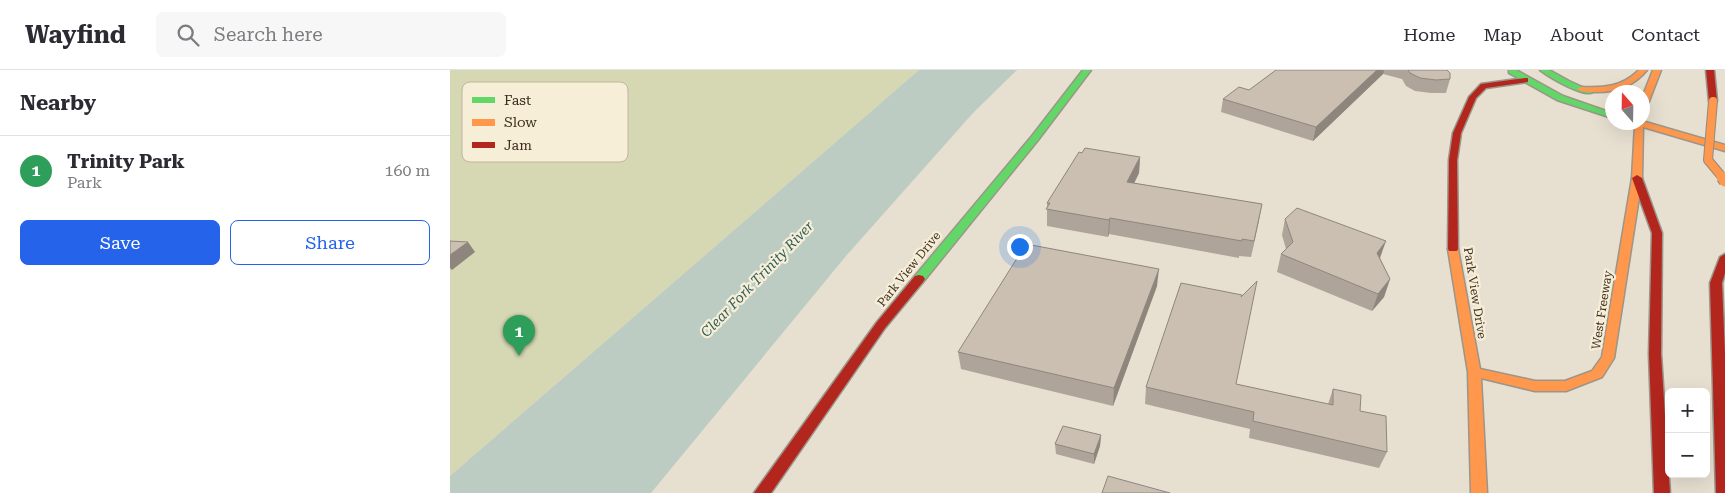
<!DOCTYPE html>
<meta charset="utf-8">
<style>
:root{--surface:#fff;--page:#f7f7f7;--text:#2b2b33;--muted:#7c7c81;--line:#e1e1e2;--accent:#2563eb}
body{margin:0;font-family:"Roboto Serif",serif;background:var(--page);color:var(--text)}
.controls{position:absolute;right:15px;bottom:15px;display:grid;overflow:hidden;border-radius:8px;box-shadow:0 5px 20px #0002}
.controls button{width:45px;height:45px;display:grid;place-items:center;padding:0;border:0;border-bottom:1px solid var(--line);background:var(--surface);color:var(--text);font:25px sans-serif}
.compass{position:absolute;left:1155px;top:15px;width:45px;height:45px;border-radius:50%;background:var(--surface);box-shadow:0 5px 20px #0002;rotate:340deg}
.you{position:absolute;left:569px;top:176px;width:18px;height:18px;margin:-12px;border:4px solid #fff;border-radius:50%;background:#1a73e8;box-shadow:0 0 0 8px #1a73e833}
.badge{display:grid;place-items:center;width:32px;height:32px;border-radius:50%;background:var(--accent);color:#fff;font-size:16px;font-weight:700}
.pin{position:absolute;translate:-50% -41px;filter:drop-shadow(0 1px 2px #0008)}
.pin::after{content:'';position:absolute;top:26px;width:18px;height:15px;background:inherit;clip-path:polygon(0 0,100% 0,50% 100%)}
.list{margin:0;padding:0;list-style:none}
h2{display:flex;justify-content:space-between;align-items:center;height:65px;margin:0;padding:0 20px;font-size:21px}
h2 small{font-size:16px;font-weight:400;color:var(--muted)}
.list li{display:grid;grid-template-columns:32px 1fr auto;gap:15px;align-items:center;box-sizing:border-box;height:70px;padding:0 20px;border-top:1px solid var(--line)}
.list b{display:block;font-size:19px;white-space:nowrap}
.list p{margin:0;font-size:16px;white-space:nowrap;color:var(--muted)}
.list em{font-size:16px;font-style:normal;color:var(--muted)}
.actions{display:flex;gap:10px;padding:15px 20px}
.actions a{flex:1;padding:11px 0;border:1px solid var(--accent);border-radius:8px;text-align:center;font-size:18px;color:var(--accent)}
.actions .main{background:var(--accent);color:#fff}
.icon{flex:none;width:28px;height:28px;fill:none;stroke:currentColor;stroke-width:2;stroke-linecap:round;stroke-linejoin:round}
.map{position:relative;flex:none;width:1275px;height:423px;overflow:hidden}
header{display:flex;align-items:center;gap:30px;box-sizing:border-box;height:70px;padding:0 25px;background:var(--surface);border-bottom:1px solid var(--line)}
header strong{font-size:24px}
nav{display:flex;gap:28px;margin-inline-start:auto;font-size:18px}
.search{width:350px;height:45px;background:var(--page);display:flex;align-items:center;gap:12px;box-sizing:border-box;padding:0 18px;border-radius:8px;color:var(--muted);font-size:19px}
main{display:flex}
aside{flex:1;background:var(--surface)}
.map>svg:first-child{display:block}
</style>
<header>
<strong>Wayfind</strong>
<div class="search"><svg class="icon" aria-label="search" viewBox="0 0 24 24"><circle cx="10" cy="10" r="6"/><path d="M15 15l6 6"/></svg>Search here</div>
<nav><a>Home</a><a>Map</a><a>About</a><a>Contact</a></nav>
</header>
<main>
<aside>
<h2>Nearby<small></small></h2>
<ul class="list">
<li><span class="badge" style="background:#2e9e5b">1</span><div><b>Trinity Park</b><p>Park</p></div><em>160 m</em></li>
</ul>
<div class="actions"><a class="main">Save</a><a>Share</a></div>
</aside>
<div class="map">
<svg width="1275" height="423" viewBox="0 0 1275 423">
<rect width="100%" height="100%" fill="#e7e0d1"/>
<path fill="#d6d7b3" d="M0 0H469L0 406Z"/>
<path fill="#bcccc2" d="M469 0H567L523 43 396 186 201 423H0V406Z"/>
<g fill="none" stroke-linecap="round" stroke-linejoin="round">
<g stroke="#9c958a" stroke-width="3">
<g id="fast">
<path d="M633 0H641L588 70 473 212H465L463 209 465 206 582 66Z"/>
<path d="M1059 0H1066L1113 26 1162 43V48L1107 30 1059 3Z"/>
<path d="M1090 0H1099L1119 11 1143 22C1134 28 1099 7 1090 0Z"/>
</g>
</g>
<g stroke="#9c958a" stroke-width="3">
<g id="slow">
<path d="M1189 0H1197C1183 17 1164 23 1143 22 1137 22 1132 22 1127 19L1131 17C1154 18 1172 17 1189 0Z"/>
<path d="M1203 0H1211L1196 39 1192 41V28Z"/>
<path d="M1192 51 1275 75V81L1193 57 1192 108 1164 288 1152 307 1116 321H1085L1031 308 1037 423H1021L1018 302 998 179 1003 176 1008 179 1030 299 1085 311H1115L1142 301 1152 287 1182 108 1185 54 1182 52Z"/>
</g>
</g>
<g stroke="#9c958a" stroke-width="3">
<g id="jam">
<path d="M1256 0H1264L1267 31 1263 33 1259 31Z"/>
<path d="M1075 8H1078V12L1036 18 1026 28 1011 63 1007 90 1008 179 1007 181H999L998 179 999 90 1003 63 1019 27 1031 14Z"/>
<path d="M1187 105 1192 108 1212 163 1211 284 1220 423H1204L1199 284 1202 163 1182 108Z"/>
<path d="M1275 184V203L1272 213 1275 284V423H1266L1260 213 1270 187Z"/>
<path d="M469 205 473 206 475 209 473 212 435 258 321 423H304L427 252 465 206Z"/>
</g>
</g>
<use href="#fast" fill="#63d668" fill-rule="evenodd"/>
<use href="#slow" fill="#ff974d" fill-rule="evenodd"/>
<use href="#jam" fill="#b3261e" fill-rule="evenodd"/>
<g stroke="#928b80" stroke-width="10" stroke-linecap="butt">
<path id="slow-bridge-far1" d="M1263 31 1258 90 1273 108"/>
</g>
<g stroke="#928b80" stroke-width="13" stroke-linecap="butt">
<path id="slow-bridge" d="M1272 107 1275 111"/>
</g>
<use href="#slow-bridge-far1" stroke="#ff974d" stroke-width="8"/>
<use href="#slow-bridge" stroke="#ff974d" stroke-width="11"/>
</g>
<g fill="#afa499">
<path d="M826 0H997L1000 9 996 23H981L965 21 956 16 952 9 933 4 863 71 771 42 773 29 799 20Z"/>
<path d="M690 87 689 103 684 113 812 134 801 187 789 186V188L659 164 658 167 597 156V133Z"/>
<path d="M835 149 930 188 940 209 934 227 922 241 827 202 831 184 836 179 832 165Z"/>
<path d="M707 216 663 336 511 299 508 282Z"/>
<path d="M786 314 878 334 883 319 910 341 937 382 929 398 799 368 800 359 695 334 696 317Z"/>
<path d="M651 365 650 376 644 394 606 384 605 374Z"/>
</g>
<g fill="#8e867d">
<path d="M927 0H934L933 4 863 71 866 57Z"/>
<path d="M690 87 689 103 677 128V112Z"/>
<path d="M812 134 809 150 801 187 804 171Z"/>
<path d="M660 148 659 164 658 167 659 150Z"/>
<path d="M936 171 930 188 922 200 927 183Z"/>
<path d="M18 172 25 182 2 200 0 198V185Z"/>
<path d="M709 199 707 216 663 336 664 318Z"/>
<path d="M940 209 934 227 922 241 928 224Z"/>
<path d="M651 365 650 376 644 394V384Z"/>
</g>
<g fill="#cbbfb2" stroke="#8e867d">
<path d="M826 0H927L866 57 773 29 789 17 799 20Z"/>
<path d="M958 0H997L1000 3V9L986 10 970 8 960 3Z"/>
<path d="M635 78 690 87 677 112 812 134 804 171 792 169V171L660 148 659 150 596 139 600 133H597L629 82 632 83Z"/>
<path d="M847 138 936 171 927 183 940 209 928 224 831 184 843 172 835 149Z"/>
<path d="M0 171 18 172 0 185Z"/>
<path d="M576 174 709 199 664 318 508 282Z"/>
<path d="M807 211 786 314 883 335V319L911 325 910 341 936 346 937 382 803 351 804 342 696 317 731 213 792 225 791 227Z"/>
<path d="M613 356 651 365 644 384 605 374Z"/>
<path d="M658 406 720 423H652Z"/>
</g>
<g text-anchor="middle" stroke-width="4.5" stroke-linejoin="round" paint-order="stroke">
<g font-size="12" fill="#3d2e20" stroke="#f7eed8">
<text transform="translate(459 199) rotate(-51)" y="4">Park View Drive</text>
<text transform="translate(1025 223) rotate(81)" y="4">Park View Drive</text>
<text transform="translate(1152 240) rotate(-81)" y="4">West Freeway</text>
</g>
<g font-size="14" font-style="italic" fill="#2f5d5a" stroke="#f7eed8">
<text transform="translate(307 209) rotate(-46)" y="5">Clear Fork Trinity River</text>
</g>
</g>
<rect x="12" y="12" width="166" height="80" rx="8" fill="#f7eed8" stroke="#bfb4a1" stroke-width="1"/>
<rect x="22" y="27" width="23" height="6" fill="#63d668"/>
<rect x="22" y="49" width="23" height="7" fill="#ff974d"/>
<rect x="22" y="72" width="23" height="6" fill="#b3261e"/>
<g font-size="14" fill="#3d2e20">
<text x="54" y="35">Fast</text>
<text x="54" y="57">Slow</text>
<text x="54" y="80">Jam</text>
</g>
</svg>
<div class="controls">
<button>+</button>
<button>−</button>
</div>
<svg class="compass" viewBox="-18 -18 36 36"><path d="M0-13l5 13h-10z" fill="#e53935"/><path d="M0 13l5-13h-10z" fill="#7c7c81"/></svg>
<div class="you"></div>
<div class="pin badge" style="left:69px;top:286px;background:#2e9e5b">1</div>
</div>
</main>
